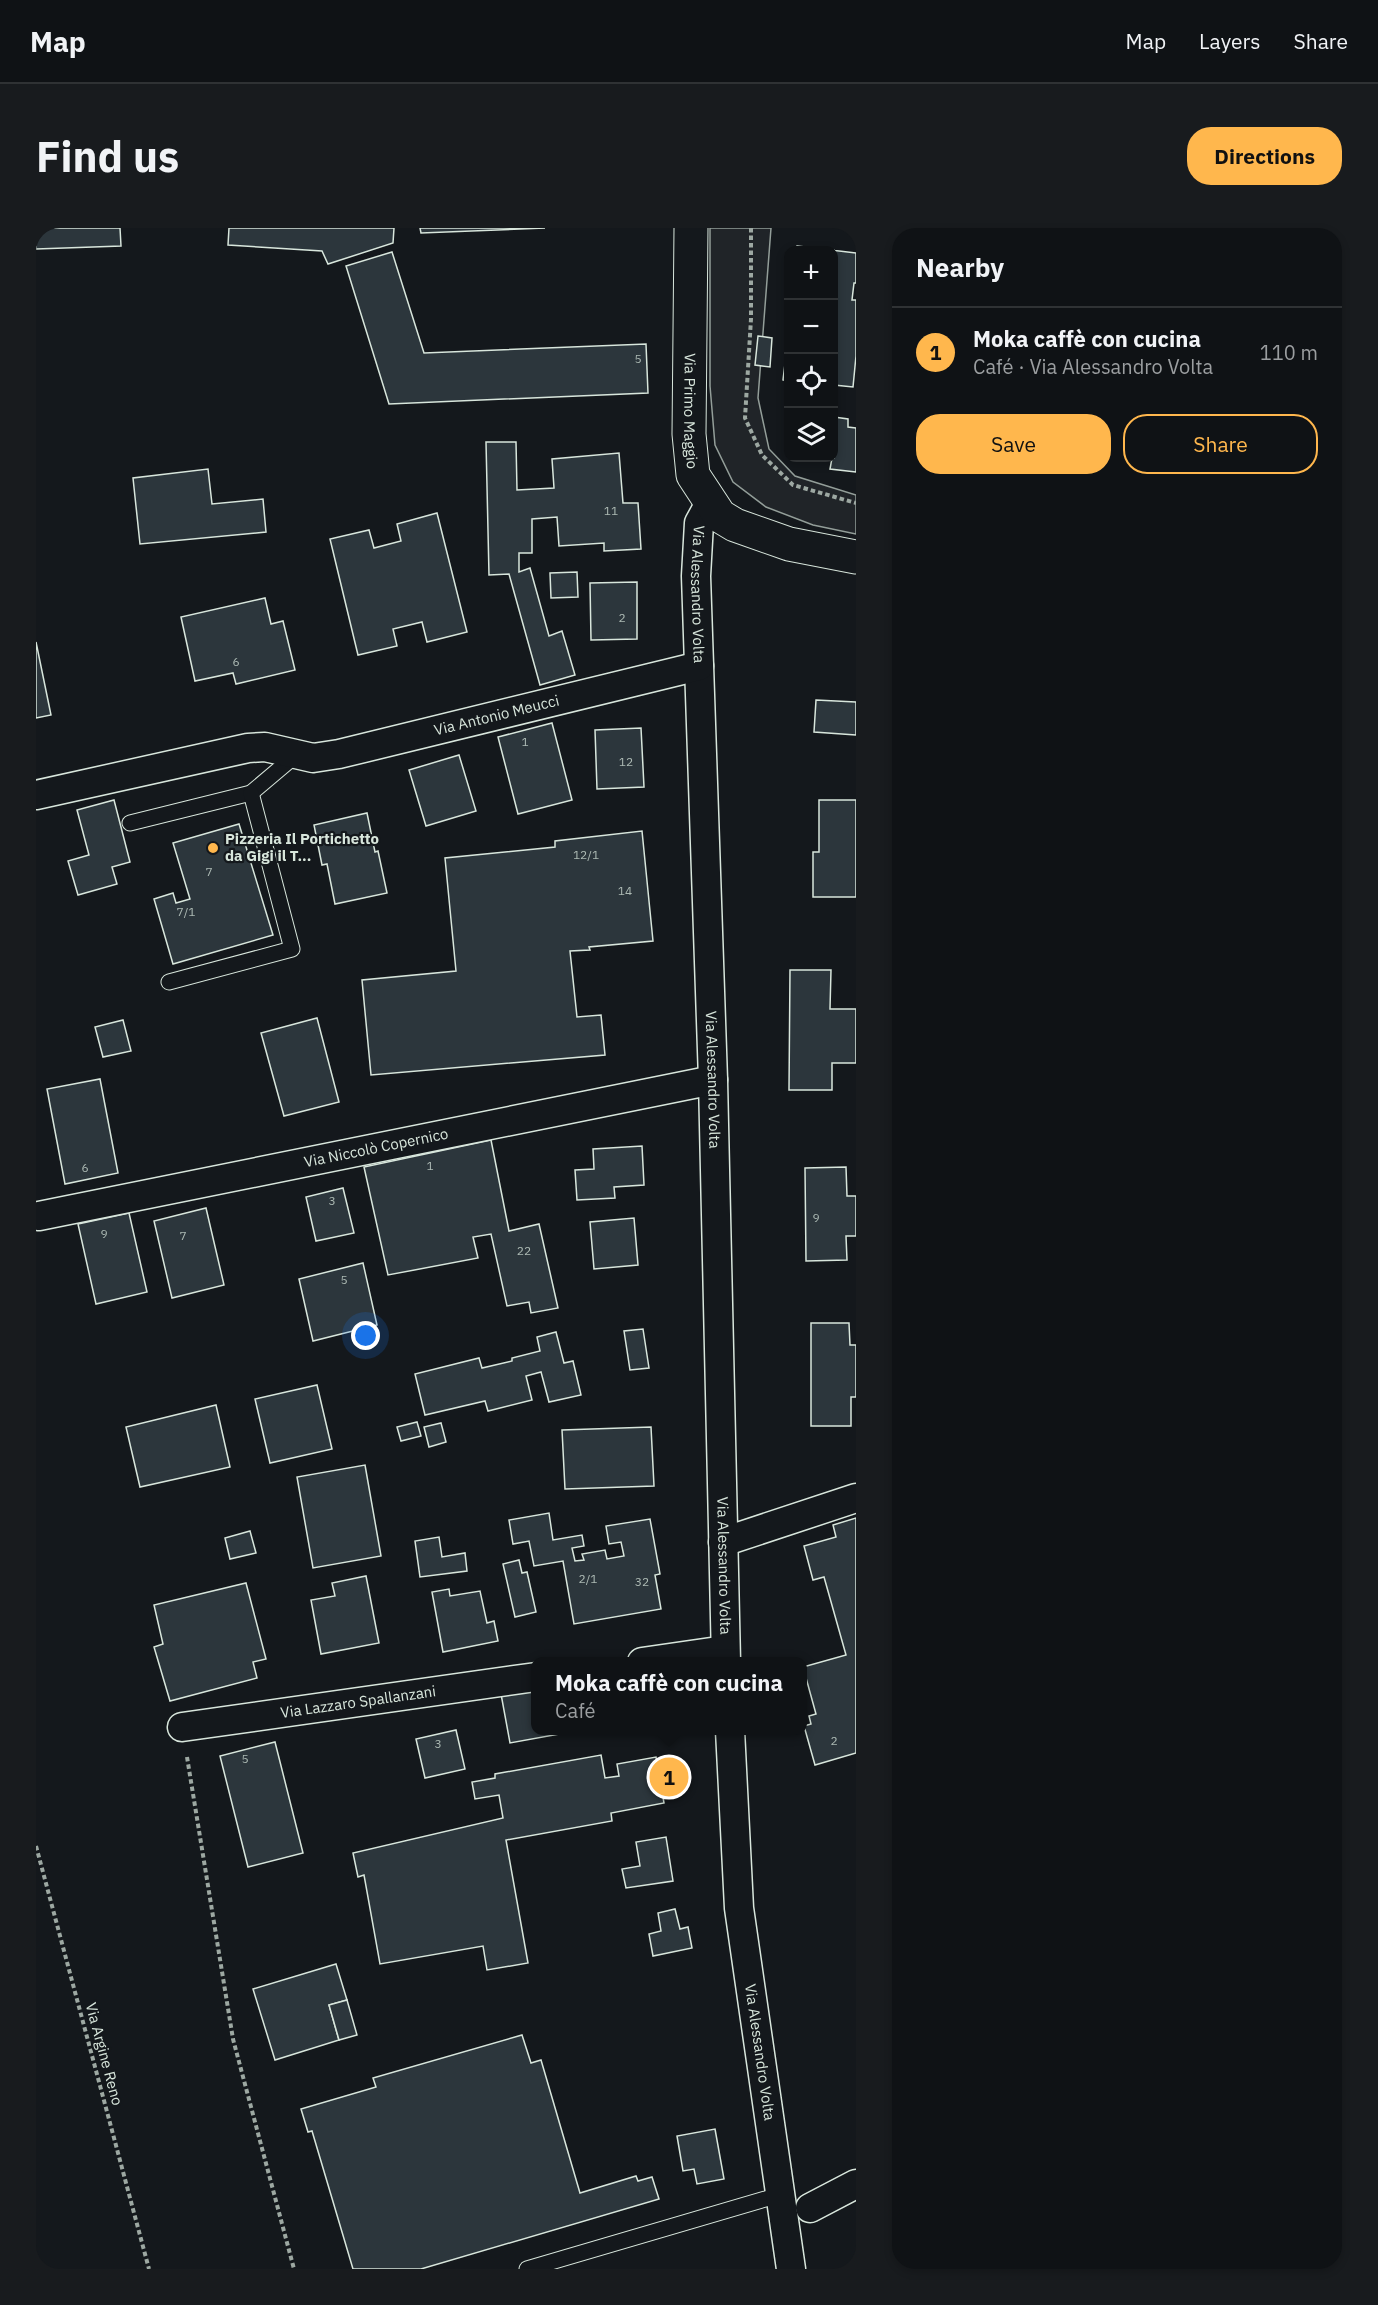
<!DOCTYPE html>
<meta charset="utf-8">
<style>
:root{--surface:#0f1215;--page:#181b1e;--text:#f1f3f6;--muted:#9b9ea0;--line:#2f3234;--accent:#ffb74d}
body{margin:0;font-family:"IBM Plex Sans",sans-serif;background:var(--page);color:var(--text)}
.controls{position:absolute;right:18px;top:18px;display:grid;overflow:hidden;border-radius:12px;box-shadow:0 3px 9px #0003}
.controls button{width:54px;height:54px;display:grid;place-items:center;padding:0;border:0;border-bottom:2px solid var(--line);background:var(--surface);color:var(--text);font:30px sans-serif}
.you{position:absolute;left:330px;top:1108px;width:21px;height:21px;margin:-15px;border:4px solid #fff;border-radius:50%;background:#1a73e8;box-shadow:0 0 0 9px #1a73e833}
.badge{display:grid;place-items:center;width:39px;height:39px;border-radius:50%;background:var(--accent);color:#111;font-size:20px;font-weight:700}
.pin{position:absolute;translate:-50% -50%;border:3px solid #fff;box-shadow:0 2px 6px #0006}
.popup{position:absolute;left:495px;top:1429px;width:276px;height:78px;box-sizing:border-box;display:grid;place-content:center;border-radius:12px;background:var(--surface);filter:drop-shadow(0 2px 4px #0005);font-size:20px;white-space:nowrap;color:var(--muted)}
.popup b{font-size:22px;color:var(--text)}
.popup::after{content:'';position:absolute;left:50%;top:100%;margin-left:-12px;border:12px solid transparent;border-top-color:var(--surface)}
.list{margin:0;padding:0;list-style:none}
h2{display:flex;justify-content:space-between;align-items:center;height:78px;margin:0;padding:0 24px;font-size:26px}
h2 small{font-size:20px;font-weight:400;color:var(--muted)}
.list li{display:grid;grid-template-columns:39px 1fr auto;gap:18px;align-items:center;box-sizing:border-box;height:90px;padding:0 24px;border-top:2px solid var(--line)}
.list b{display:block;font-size:22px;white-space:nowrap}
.list p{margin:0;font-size:20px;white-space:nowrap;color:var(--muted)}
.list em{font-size:20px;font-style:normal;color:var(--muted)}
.actions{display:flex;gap:12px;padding:18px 24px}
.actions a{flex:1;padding:14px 0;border:2px solid var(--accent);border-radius:24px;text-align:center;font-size:21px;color:var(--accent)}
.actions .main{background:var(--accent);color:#111}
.icon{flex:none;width:33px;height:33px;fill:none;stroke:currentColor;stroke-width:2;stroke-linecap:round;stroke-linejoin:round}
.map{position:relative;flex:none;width:820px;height:2041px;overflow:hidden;border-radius:24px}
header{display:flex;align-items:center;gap:36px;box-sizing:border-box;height:84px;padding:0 30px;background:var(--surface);border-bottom:2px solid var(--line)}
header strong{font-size:28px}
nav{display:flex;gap:33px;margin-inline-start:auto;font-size:21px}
.intro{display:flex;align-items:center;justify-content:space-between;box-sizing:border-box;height:144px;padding:0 36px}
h1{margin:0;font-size:42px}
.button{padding:15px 27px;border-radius:24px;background:var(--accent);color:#111;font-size:21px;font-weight:700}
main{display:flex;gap:36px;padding:0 36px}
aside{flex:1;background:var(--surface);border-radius:24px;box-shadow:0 3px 9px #0003}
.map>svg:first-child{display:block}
</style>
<header>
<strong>Map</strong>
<nav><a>Map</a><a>Layers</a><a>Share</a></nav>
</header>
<div class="intro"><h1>Find us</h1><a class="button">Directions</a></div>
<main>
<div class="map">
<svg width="820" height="2041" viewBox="0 0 820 2041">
<rect width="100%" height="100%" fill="#14181c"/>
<path fill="#202428" stroke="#939e99" stroke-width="1.5" d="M674 0H735L722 170 733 221 759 248 820 267V306L777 297 730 279 697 254 679 217 674 158Z"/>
<g fill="#2c363c" stroke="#d8e6dc" stroke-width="1.5">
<path d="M0 0H84L85 18 0 21Z"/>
<path d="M193 0H358L357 15 292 36 286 23 192 17Z"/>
<path d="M384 0H509L385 5Z"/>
<path d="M761 18 820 25V55H818L816 72H820V128L817 159 798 157V22H760Z"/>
<path d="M356 24 388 125 610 116 612 165 353 176 310 38Z"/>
<path d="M722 108 736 110 734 139 719 137Z"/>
<path d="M750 128H752V153L747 152Z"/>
<path d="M798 189 812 191V199L820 200V244L794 241 796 230H798Z"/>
<path d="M450 214H480L481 262 518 260 516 231 583 225 587 275H602L605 321 568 323V315L523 318 521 289 496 291V325H483V344L494 340 513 408 526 403 539 447 504 457 473 346 453 347Z"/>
<path d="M172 241 176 276 227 271 230 304 104 316 97 250Z"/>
<path d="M401 285 431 404 391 414 386 394 357 401 361 418 322 427 294 311 333 302 338 320 365 313 361 296Z"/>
<path d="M541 344 542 369 515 370 514 345Z"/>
<path d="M601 354V411L555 412 554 355Z"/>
<path d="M229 370 235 396 247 393 259 442 200 456 197 445 159 453 145 389Z"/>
<path d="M0 414 15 487 0 490Z"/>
<path d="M780 472 820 474V507L778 504Z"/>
<path d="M516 495 536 572 482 586 462 509Z"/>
<path d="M605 500 608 559 561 561 559 502Z"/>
<path d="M423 527 440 583 390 598 373 542Z"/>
<path d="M78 572 94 634 76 639 81 656 42 667 32 633 53 627 41 582Z"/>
<path d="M783 572H820V669H777V624H783Z"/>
<path d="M331 585 339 624 342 623 351 665 299 676 291 636 286 637 278 597Z"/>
<path d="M203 596 237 707 137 736 118 671 137 665 140 675 154 671 137 615Z"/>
<path d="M606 603 617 713 553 719 554 722 534 723 541 789 565 787 569 827 335 847 326 752 420 743 409 630 519 619V613Z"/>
<path d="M754 742H795L794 781H820V835H796V862H753Z"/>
<path d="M281 790 303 874 248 888 225 805Z"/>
<path d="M87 792 95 823 67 829 59 799Z"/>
<path d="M64 851 82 945 29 956 11 861Z"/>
<path d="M455 912 473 1003 503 996 522 1080 495 1085 493 1074 471 1078 455 1006 437 1009 442 1030 352 1047 328 939Z"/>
<path d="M606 918 608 957 578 959 579 970 541 972 539 942 558 941 557 921Z"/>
<path d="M810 939 811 968H820V1008H810L811 1032 770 1033 769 940Z"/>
<path d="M307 960 318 1005 280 1013 270 969Z"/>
<path d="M170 980 188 1057 136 1070 118 993Z"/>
<path d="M93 985 111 1064 60 1076 42 996Z"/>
<path d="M598 990 602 1037 558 1041 554 994Z"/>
<path d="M327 1035 341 1097 277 1113 263 1051Z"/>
<path d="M775 1095H813L814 1117H820V1169H815V1198H775Z"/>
<path d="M607 1101 613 1140 594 1142 588 1103Z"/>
<path d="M520 1104 528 1135 537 1133 545 1167 513 1174 505 1144 490 1148 496 1172 452 1183 449 1173 389 1187 379 1146 443 1130 446 1140 476 1133V1130L504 1123 501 1109Z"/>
<path d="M281 1157 296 1221 234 1235 219 1171Z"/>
<path d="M180 1177 194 1239 104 1259 90 1199Z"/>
<path d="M381 1194 385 1208 365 1213 361 1199Z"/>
<path d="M405 1195 410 1214 393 1219 388 1199Z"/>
<path d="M615 1199 618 1258 529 1261 526 1202Z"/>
<path d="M329 1237 345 1328 277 1340 261 1249Z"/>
<path d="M513 1285 517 1312 546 1307 548 1318 536 1320 539 1333 548 1332 546 1326 569 1322 571 1331 588 1328 585 1314 573 1316 570 1298 614 1291 624 1346 619 1347 625 1381 538 1396 527 1333 498 1338 493 1313 477 1316 473 1292Z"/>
<path d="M820 1290V1525L779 1537 768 1498 775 1496 773 1488 780 1486 767 1439 810 1427 788 1349 777 1352 768 1318 800 1309 797 1297Z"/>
<path d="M214 1303 220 1325 194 1331 189 1310Z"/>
<path d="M403 1309 406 1329 429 1325 431 1343 384 1349 379 1313Z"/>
<path d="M483 1332 486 1345 491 1344 500 1384 479 1389 467 1336Z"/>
<path d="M330 1348 343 1415 285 1426 275 1372 299 1368 296 1355Z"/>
<path d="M210 1355 230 1431 217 1434 221 1450 134 1473 118 1419 127 1416 118 1377Z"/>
<path d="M413 1361 414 1368 444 1363 451 1395 458 1393 462 1413 407 1424 396 1364Z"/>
<path d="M500 1459V1502L540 1503 474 1515 465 1466Z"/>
<path d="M420 1502 429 1541 389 1550 380 1511Z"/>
<path d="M239 1514 267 1625 212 1639 184 1528Z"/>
<path d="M565 1527 569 1550 583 1548 581 1536 620 1529 628 1575 575 1585 576 1593 470 1612 492 1735 451 1742 447 1718 344 1736 328 1647 322 1649 317 1625 467 1590 463 1567 439 1571 436 1554 459 1550V1546Z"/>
<path d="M630 1609 637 1653 590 1660 586 1641 604 1638 600 1614Z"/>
<path d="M639 1681 644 1701 652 1699 656 1720 617 1728 613 1706 625 1703 622 1685Z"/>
<path d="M300 1736 311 1772 293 1777 303 1812 239 1832 217 1761Z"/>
<path d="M311 1772 321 1807 303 1812 293 1777Z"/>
<path d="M486 1807 495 1835 505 1832 544 1965 600 1948 602 1953 616 1949 623 1971 385 2041H317L276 1903 272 1904 265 1881 340 1859 337 1850Z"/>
<path d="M679 1901 688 1951 661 1956 658 1941 647 1943 641 1908Z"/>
</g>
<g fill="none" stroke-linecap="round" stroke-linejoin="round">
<g stroke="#d8e6dc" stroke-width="17">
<g id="lane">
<path d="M94 595 215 565 260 527"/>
<path d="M133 754 256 721 215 565"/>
<path d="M491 2041 743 1967"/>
</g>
</g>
<g stroke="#d8e6dc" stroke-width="31">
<g id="street">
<path id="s1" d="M674 275 663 295 660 348 677 852 690 1434"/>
<path id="s2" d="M0 567 212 520 229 519 277 530 303 526 663 438"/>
<path id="s3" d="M3 988 677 852"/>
<path d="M687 1314 820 1270"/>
<path d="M606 1434 689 1422"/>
<path id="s4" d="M146 1499 500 1449"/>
<path id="s5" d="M694 1502 703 1680 755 2041"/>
<path d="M774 1980 820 1956"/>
</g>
</g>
<g stroke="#d8e6dc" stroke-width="35">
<g id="secondary">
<path id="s6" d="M655 0 653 206 657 247 684 288 699 297 753 316 820 329"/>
</g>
</g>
<g stroke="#9da8a2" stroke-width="4" stroke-dasharray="4.5 3" stroke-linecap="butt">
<path d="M715 0V91L709 190 726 227 757 257 820 275"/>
<path d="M151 1529 197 1811 258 2041"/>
<path d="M0 1618 113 2041"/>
</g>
<use href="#lane" stroke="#14181c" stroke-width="15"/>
<use href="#street" stroke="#14181c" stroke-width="28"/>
<use href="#secondary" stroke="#14181c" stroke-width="33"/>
</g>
<circle fill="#ffb74d" stroke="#14181c" stroke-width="2" cx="177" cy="620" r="6"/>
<g text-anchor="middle" stroke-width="4.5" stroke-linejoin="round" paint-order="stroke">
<g font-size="12" fill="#adbab4">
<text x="602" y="135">5</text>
<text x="575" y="287">11</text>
<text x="586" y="394">2</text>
<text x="200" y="438">6</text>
<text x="489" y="518">1</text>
<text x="590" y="538">12</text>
<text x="550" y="631">12/1</text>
<text x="173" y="648">7</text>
<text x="589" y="667">14</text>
<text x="150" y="688">7/1</text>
<text x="394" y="942">1</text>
<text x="49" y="944">6</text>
<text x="296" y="977">3</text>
<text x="780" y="994">9</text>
<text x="68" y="1010">9</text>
<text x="147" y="1012">7</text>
<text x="488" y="1027">22</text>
<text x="308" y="1056">5</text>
<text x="552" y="1355">2/1</text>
<text x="606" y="1358">32</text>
<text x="798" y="1517">2</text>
<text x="402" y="1520">3</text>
<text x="209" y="1535">5</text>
</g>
<g font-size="15" fill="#d8e6dc" stroke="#14181c">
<text dy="5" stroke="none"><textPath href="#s6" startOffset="183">Via Primo Maggio</textPath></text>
<text dy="5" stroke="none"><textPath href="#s1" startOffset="94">Via Alessandro Volta</textPath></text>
<text dy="5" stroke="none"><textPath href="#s2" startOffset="472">Via Antonio Meucci</textPath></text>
<text dy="5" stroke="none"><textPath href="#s1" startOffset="580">Via Alessandro Volta</textPath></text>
<text dy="5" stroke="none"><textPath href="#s3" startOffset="344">Via Niccolò Copernico</textPath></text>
<text dy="5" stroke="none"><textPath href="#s1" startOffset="1066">Via Alessandro Volta</textPath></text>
<text dy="5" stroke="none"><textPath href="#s4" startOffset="178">Via Lazzaro Spallanzani</textPath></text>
<text dy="5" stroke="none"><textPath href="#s5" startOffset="324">Via Alessandro Volta</textPath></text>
<text transform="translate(68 1826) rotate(75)" y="5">Via Argine Reno</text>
</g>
<g font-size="15" font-weight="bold" fill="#d8e6dc" stroke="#14181c" text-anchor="start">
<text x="189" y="616">Pizzeria Il Portichetto<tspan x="189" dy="17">da Gigi il T...</tspan></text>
</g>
</g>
</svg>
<div class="controls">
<button>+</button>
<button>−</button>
<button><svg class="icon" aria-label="locate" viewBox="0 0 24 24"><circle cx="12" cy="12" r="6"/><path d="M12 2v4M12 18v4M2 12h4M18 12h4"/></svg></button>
<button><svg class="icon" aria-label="layers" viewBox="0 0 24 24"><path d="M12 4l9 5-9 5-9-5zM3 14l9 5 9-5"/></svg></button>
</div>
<div class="you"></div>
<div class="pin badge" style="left:633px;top:1549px">1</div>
<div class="popup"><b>Moka caffè con cucina</b>Café</div>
</div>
<aside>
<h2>Nearby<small></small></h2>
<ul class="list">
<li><span class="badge">1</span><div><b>Moka caffè con cucina</b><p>Café · Via Alessandro Volta</p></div><em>110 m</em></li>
</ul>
<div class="actions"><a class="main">Save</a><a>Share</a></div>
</aside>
</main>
